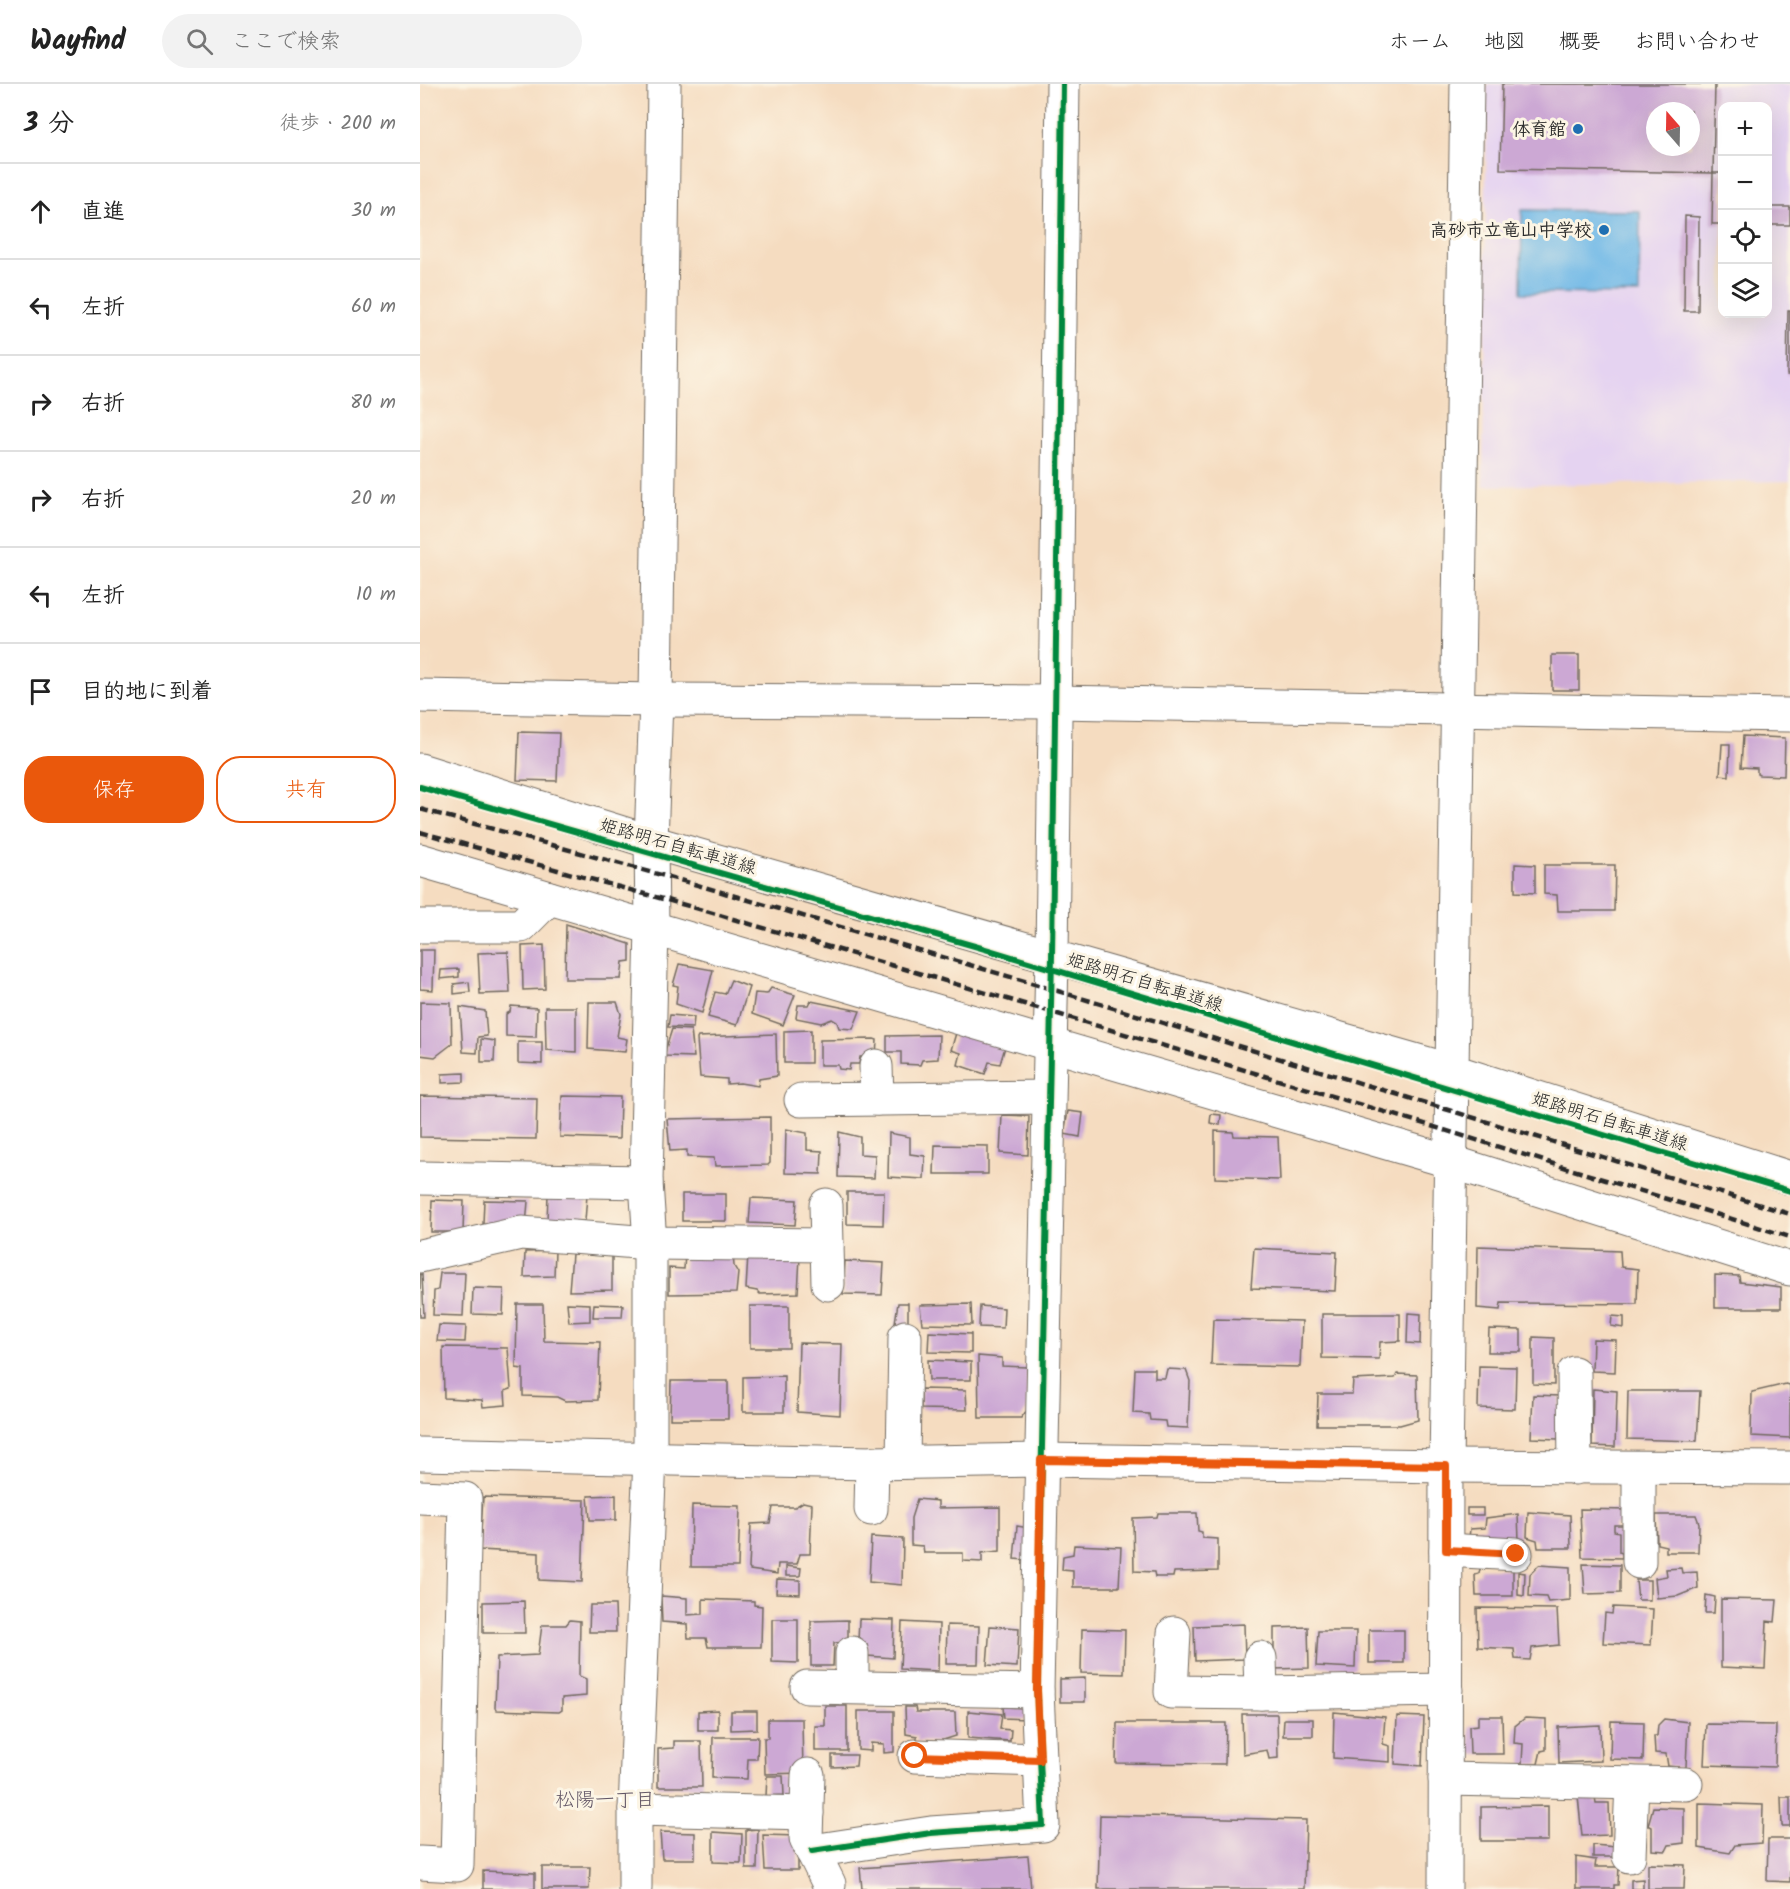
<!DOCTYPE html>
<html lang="ja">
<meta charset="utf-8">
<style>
:root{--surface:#fff;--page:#f2f2f2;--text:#222;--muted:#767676;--line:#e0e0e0;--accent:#ea580c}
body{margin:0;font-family:Kalam,"Klee One",sans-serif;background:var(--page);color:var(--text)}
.controls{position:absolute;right:18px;top:18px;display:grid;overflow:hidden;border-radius:12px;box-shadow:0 6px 24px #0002}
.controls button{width:54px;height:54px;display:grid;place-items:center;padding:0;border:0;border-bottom:2px solid var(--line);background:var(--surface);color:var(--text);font:30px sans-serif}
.compass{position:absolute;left:1226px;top:18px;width:54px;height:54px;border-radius:50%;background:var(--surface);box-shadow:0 6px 24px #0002;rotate:340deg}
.stop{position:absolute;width:18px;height:18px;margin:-14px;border:4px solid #ea580c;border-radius:50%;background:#fff}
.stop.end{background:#ea580c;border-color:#fff;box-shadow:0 2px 6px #0008}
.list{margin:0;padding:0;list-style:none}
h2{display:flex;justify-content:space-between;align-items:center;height:78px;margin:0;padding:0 24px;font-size:26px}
h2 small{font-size:20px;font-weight:400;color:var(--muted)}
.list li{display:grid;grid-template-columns:39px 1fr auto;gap:18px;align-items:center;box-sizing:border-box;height:96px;padding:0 24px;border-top:2px solid var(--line)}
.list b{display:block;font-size:22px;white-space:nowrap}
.list em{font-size:20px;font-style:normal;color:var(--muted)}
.actions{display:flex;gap:12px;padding:18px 24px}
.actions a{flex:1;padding:14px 0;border:2px solid var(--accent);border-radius:24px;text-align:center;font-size:21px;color:var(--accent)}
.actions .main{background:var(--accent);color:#fff}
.icon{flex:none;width:33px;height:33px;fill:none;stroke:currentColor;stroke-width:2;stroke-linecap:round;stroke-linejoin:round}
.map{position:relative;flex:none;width:1370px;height:1805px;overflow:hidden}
header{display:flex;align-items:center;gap:36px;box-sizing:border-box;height:84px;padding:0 30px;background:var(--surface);border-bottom:2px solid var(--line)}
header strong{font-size:28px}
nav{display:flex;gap:33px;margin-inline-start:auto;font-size:21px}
.search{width:420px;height:54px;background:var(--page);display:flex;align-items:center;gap:15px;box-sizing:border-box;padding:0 21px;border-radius:33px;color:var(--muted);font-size:22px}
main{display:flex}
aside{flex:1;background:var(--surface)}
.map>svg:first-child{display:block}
</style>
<header>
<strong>Wayfind</strong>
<div class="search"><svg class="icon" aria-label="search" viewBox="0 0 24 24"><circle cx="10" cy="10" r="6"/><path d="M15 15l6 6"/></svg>ここで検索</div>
<nav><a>ホーム</a><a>地図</a><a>概要</a><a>お問い合わせ</a></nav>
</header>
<main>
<aside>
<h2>3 分<small>徒歩 · 200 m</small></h2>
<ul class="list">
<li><svg class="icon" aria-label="ahead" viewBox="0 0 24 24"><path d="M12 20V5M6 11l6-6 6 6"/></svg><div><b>直進</b></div><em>30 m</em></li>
<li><svg class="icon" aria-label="left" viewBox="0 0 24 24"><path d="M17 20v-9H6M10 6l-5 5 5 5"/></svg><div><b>左折</b></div><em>60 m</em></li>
<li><svg class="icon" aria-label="right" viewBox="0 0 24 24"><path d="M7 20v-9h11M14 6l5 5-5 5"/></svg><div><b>右折</b></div><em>80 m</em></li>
<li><svg class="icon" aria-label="right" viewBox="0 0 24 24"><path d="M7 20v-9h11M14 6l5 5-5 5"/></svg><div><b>右折</b></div><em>20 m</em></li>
<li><svg class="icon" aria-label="left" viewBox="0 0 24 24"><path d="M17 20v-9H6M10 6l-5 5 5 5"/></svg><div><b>左折</b></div><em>10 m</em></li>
<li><svg class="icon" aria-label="arrive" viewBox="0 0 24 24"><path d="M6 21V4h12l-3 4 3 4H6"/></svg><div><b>目的地に到着</b></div></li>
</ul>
<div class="actions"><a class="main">保存</a><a>共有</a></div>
</aside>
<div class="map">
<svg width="1370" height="1805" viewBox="0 0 1370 1805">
<rect width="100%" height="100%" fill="#fcf5e5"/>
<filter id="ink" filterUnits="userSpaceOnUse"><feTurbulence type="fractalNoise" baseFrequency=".0167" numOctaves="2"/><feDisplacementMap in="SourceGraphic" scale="12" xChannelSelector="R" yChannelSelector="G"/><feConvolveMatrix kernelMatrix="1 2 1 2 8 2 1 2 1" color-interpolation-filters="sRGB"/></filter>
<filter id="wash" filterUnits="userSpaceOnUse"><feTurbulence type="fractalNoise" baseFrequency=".008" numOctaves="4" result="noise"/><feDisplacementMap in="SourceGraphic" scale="24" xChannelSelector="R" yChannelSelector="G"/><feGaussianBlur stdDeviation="1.35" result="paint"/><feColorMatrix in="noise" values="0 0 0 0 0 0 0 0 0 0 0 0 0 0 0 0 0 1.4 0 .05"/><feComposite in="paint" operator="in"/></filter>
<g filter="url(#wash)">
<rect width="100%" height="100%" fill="#f5dcc0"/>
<path fill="#e5d3f1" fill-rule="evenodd" d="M1067 0H1370V397L1063 402ZM1302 22H1348V230H1302ZM1235 27H1271V63H1235Z"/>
<path fill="#6eb8e7" stroke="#4c7289" stroke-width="1.5" d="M1102 126 1220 127 1219 210 1101 209Z"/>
<g id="blocks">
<g fill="#cca8d4" fill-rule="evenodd">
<path d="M1082 0H1295L1293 89H1302V140H1292L1293 89 1080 85ZM1235 27H1271V63H1235Z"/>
<rect x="1348" y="123" width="22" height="18"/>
<path d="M1265 132 1279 133 1278 227H1264Z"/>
<path d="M1368 226H1370V291H1367Z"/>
<rect x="1132" y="571" width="27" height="35"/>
<path d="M99 648 139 649 137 697 97 696Z"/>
<path d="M1323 652 1365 654 1364 692 1339 691 1337 690V684L1321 683Z"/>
<path d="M1302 660H1310L1309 692 1300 691Z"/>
<path d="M1095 780 1115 781V809L1095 808Z"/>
<path d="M1124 781H1195L1194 827H1138L1137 811 1124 810Z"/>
<path d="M146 840 210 860V877L203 878 201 895H145Z"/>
<path d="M124 861 125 905 103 906 102 862Z"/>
<path d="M0 866H14L13 906 0 905Z"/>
<path d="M88 868 90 909 60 910 58 869Z"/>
<path d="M259 880 293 886 282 929 256 920 258 902 253 901Z"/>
<path d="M39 885V893L20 895 21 886Z"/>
<path d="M311 896 329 903 317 941 288 933 295 908 305 910Z"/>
<path d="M49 898 50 908 34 910V900Z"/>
<path d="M351 904 375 911 363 941 332 930 335 909 347 910Z"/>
<path d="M391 917 440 927 433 945 419 944 417 938 412 935 401 939 376 934 378 921H389Z"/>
<path d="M0 918 31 919 32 960 15 973 0 971Z"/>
<path d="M169 918H197L201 930 197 953 207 955 205 968 168 965Z"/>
<path d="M91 922 117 924 116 953 86 952V930L90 928Z"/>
<path d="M40 923 65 927 67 952 58 953 57 969 43 968Z"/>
<path d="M125 923H156V968L126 966Z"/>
<path d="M250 931 274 933 273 944 248 943Z"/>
<path d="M252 945 271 946 274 973 245 972 246 964Z"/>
<path d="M391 946V979H364V947Z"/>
<path d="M536 949 585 963 580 980 569 978 565 990 538 981 541 969 531 966Z"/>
<path d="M356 950 357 992 339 995 338 1002 320 999 307 1000V995L280 993 277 955 278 953Z"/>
<path d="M519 951 518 975 502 976 500 981 481 980V968H467V952Z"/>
<path d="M61 955 75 957 74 978H61Z"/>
<path d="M454 955 457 956 456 972 440 973 439 980H430L429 986 419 985 418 981H400V956Z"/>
<path d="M98 958H122V980L98 979Z"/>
<path d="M44 989V998L22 999V990Z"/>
<path d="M0 1012 117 1014 116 1055 0 1053Z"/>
<path d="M142 1012 200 1013 199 1055 140 1053Z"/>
<path d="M648 1027 663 1029 660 1053 644 1050Z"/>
<path d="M791 1030 801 1031 800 1041 790 1039Z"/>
<path d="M582 1031 609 1032 608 1071 580 1069Z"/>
<path d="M350 1033V1079L348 1081 295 1082 294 1074 267 1073V1066L250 1067 247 1035Z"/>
<path d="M366 1045 387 1049V1066L402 1067 401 1090 365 1089Z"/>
<path d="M795 1047 813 1048 814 1052 858 1053 860 1096 795 1094Z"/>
<path d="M419 1048 440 1053V1070L455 1071 454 1094 418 1093Z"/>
<path d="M469 1049 490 1053V1070L505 1072 504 1095 468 1093Z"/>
<path d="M515 1061 568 1062V1090H514Z"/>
<path d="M427 1108H464L463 1141 427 1140Z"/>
<path d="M128 1110 167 1111 165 1137H127Z"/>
<rect x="262" y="1110" width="44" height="27"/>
<path d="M331 1114 377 1116 375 1141 329 1139Z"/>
<path d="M12 1116 44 1117 43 1148H11Z"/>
<path d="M64 1116 108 1117 106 1142 63 1140Z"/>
<path d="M1058 1162 1200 1167 1201 1183 1218 1185 1217 1220 1081 1219 1080 1226 1057 1224Z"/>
<path d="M834 1164 917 1168 915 1207 831 1204Z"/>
<path d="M135 1167 134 1192 104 1193 105 1168Z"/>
<path d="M152 1170H192V1206L149 1207Z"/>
<path d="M265 1170 313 1171 314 1182 318 1189 316 1209 249 1210V1184L264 1185Z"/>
<path d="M328 1171 380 1173 378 1209 340 1210 337 1207 326 1205Z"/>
<path d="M425 1177 464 1179 462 1211 423 1210Z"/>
<path d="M20 1189H45L43 1232 13 1231 14 1207 18 1206Z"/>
<path d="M0 1190H2L4 1233H0Z"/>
<path d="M1295 1191 1319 1192 1320 1198 1361 1203V1224H1295Z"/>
<path d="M53 1204 84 1205 83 1231 52 1230Z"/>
<path d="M147 1219 170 1220V1237L149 1238Z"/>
<path d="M478 1219H488V1244L474 1245Z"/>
<path d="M97 1220H123L124 1257 180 1258 178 1316 145 1317 137 1313 103 1312V1285L96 1284Z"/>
<path d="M174 1220 203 1221 202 1233H173Z"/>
<path d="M551 1220 552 1241 502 1240 500 1221Z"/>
<rect x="330" y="1222" width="39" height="42"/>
<path d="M560 1222 584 1224 583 1244 559 1243Z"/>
<path d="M988 1229 1001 1230 1000 1260 987 1259Z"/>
<path d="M902 1230H980V1257L960 1258 959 1275 902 1274Z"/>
<path d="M1192 1232 1204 1233V1244L1191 1242Z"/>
<path d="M793 1235 882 1237 880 1283 791 1281Z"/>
<path d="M19 1241 46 1242 45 1258 17 1257Z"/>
<path d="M1069 1245 1101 1246V1268H1068Z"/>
<path d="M509 1248 551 1250V1269L508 1268Z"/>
<path d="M1113 1253 1134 1254V1301L1113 1300Z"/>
<path d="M1173 1255 1196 1256 1195 1288 1172 1287Z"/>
<path d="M379 1259 422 1260 420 1331 377 1328Z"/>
<path d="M23 1263 88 1264 91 1305 85 1307 86 1321 63 1323 62 1316 24 1314Z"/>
<path d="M558 1272 582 1274V1282L607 1283V1326L601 1334H559Z"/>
<path d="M508 1276 551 1278V1296H509Z"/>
<path d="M1059 1282 1096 1283 1095 1325 1058 1324Z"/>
<path d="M715 1285H735V1294H745L747 1285 766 1286 770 1297 768 1344 746 1343 745 1337 730 1336 729 1330 713 1329Z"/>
<path d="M977 1290 997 1291 998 1336 980 1341H897L898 1310H932L933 1296 975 1294Z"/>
<path d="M364 1292V1328H323V1293Z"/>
<path d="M251 1297H308V1335H250Z"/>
<path d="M1366 1300 1370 1301V1354L1331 1352 1332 1308Z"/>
<path d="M501 1305 546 1306 547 1326 501 1325Z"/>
<path d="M1173 1305 1197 1307 1195 1363 1172 1362Z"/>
<path d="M1208 1307H1280L1277 1357 1207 1355Z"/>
<path d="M1113 1311 1140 1312 1138 1355 1111 1354Z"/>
<path d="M196 1411V1436H170L168 1412Z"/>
<path d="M63 1413 165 1416 162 1498 119 1496V1469L60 1466Z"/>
<path d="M497 1415 518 1417V1424L580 1423V1467L562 1469V1478L543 1477V1469H504L503 1462 491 1461V1434Z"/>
<path d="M383 1418 392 1420 390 1470H380L377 1480H358L357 1490 330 1486 329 1484 331 1440 350 1439 353 1423H375Z"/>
<path d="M272 1421 320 1422 318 1483H271Z"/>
<rect x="1047" y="1424" width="16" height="7"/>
<path d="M1160 1425 1207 1426V1441H1194V1447L1199 1448V1468L1202 1469V1474L1162 1473Z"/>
<path d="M1108 1428 1150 1431 1151 1464H1118L1117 1456 1107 1453Z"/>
<path d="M738 1429H777L778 1447 782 1448V1454L798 1455V1487L754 1488 753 1493H735L734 1488 714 1487 713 1434 737 1433Z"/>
<path d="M1098 1430 1099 1456 1049 1454 1050 1445 1065 1444 1066 1434Z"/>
<path d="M1236 1431H1276L1279 1439 1278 1468H1246V1462L1237 1460Z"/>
<path d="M597 1442 609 1444 606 1476 594 1475Z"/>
<path d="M451 1453 483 1455 482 1501 449 1498Z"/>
<path d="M654 1461 701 1463 699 1503H653V1487L642 1486 643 1472 653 1470Z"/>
<path d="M1163 1480 1200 1481V1509L1165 1510Z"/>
<path d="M1119 1481 1150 1483V1516L1128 1518 1126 1513 1109 1512 1110 1490Z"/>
<path d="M366 1482 381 1484 380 1492H366Z"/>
<path d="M1261 1484 1262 1489 1277 1488 1278 1504 1258 1512 1237 1514 1235 1494 1247 1492 1246 1485Z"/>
<path d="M1060 1485H1093V1512H1056L1055 1491 1059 1490Z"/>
<path d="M1098 1488 1105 1489 1104 1512 1098 1511Z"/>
<path d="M357 1495 380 1496V1510L356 1509Z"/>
<path d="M1216 1496H1230V1516H1218Z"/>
<path d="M1286 1511 1295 1513 1294 1529H1285Z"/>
<path d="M241 1512 267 1514V1531L283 1530V1515L334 1517V1521L342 1522 341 1563H288L286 1554H268L267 1540 242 1538Z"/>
<path d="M1301 1515 1357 1516 1355 1538 1347 1537 1345 1585 1301 1583Z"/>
<path d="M104 1517 105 1549H63V1518Z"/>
<path d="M170 1521H195L196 1548H169Z"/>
<path d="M1193 1523 1233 1525 1231 1561 1183 1559 1185 1529 1192 1530Z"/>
<path d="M1057 1524 1137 1525 1139 1561 1112 1564 1110 1576 1095 1575 1094 1565 1058 1563Z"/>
<path d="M352 1535H378V1579L352 1578Z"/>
<path d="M439 1535 474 1536 473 1574 448 1572 447 1560 438 1558Z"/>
<path d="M150 1536 160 1537 159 1592 166 1595V1612L142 1614V1626L139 1628 77 1626 75 1624 77 1573 118 1571 122 1541H146Z"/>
<path d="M428 1536V1558L414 1559 413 1582H391V1537Z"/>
<path d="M482 1538 519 1540 518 1587 480 1585Z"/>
<path d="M824 1540 825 1575 775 1577 774 1542Z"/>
<path d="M527 1541 559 1542 558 1580H526Z"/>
<path d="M570 1542 599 1544 597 1583 567 1581Z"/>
<path d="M888 1543 889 1584 854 1585V1544Z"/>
<path d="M662 1545 705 1546 704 1590 661 1589Z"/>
<rect x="949" y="1546" width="35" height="33"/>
<path d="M898 1547H936L935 1584 896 1582Z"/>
<path d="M665 1594V1618H640V1595Z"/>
<path d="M405 1622H427V1667H395V1642H405Z"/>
<path d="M485 1623H495L496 1628H535L536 1652 517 1658 497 1657V1652L486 1650Z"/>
<path d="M583 1623 606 1624 605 1635 584 1634Z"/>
<path d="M298 1626V1646H278V1627Z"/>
<path d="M311 1627H337V1645L311 1646Z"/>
<path d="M438 1627H474V1668L464 1669V1660L451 1659V1667L438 1666Z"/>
<path d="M548 1627 582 1630 580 1645 591 1646 590 1657 548 1654Z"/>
<path d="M914 1628 965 1633 963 1660 970 1662V1678L913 1674Z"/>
<path d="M822 1630H857L858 1674 849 1675 847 1666 823 1670Z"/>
<path d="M977 1632 1004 1633 1002 1682 975 1680Z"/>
<path d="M1058 1632H1082L1083 1670H1050L1049 1642 1058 1641Z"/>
<path d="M1105 1634 1126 1635V1666L1121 1667 1118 1680H1102L1103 1660 1094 1659 1095 1642Z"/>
<path d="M348 1635H382L383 1689 345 1690 344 1654H348Z"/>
<path d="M864 1635H893V1652H863Z"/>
<path d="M1244 1635 1268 1638 1266 1683 1264 1684 1248 1682 1246 1670 1235 1669 1234 1652H1237L1238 1641Z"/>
<path d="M1191 1637 1224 1638 1223 1676 1190 1675Z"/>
<path d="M697 1639H806L805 1680 696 1679Z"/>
<path d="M1286 1640 1356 1641 1355 1683 1284 1681Z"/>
<path d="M1180 1641 1181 1677 1139 1679 1138 1643Z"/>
<path d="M293 1653H338L337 1675H328L327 1695 292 1694Z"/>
<path d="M254 1657H281L282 1703H238V1665L254 1664Z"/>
<path d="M412 1671H437L436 1682 412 1683Z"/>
<path d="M347 1692H363L364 1711 346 1712Z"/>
<path d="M1158 1712 1175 1713 1176 1719H1189L1190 1751 1162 1752Z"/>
<path d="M1361 1713H1370V1742H1362Z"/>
<path d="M1279 1719 1343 1721 1342 1759 1315 1761 1310 1769 1279 1764Z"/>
<path d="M1128 1722V1757H1061V1723Z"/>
<path d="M1233 1723 1264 1724V1759L1249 1761 1246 1767 1232 1766V1743L1228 1741Z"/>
<path d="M680 1731 886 1736 884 1805H678Z"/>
<path d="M338 1745 337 1785H326V1746Z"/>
<path d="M240 1748 275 1749V1775H242Z"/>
<path d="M293 1748 322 1750 321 1779 293 1778Z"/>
<path d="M343 1751 378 1752V1786H345Z"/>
<path d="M1348 1755H1370V1798L1347 1797Z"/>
<path d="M1173 1761 1197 1763V1773H1173Z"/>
<path d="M608 1772 611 1805H442L440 1784Z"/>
<path d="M1156 1773 1176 1776 1175 1783H1199L1198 1801H1194V1805H1156Z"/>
<path d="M1228 1780 1265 1781 1264 1805H1228Z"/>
<path d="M122 1783H170L169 1805H122Z"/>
<path d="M63 1787 115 1789V1805H63Z"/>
<path d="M1223 1795V1805H1211V1796Z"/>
</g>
</g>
</g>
<g filter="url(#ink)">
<use href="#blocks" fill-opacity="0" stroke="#72695f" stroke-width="1.5"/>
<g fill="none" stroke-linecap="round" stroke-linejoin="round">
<g stroke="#72695f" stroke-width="35">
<g id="minor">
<path d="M0 612 236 616 635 618 1370 631"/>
<path d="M0 686 231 758 1033 987 1370 1094"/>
<path d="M0 776 1032 1078 1370 1185"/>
<path d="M0 842H101L129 814"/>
<path d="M456 982 457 1015"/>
<path d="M381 1016 628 1013"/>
<path d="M0 1094 226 1098"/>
<path d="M406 1121 408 1200"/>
<path d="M0 1172 101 1149 230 1159 407 1161"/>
<path d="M1154 1289 1155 1384"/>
<path d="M0 1370 452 1379 622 1376 1026 1382 1370 1384"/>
<path d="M483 1378 485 1253"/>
<path d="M0 1413 45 1415 37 1781 0 1779"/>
<path d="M451 1425 452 1379"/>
<path d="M1026 1466 1096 1470"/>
<path d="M1219 1478V1384"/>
<path d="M754 1549 751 1608 841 1609 1026 1606"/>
<path d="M432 1569V1603"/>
<path d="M840 1574 841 1609"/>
<path d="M387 1603 617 1607"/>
<path d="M495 1672 619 1676"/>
<path d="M388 1691 386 1754 409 1800"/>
<path d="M1025 1695 1266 1700"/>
<path d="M215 1725 387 1729"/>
<path d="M392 1767 511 1749 623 1741 617 1607 632 872 643 0"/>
<path d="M1209 1772 1212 1699"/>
<path d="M215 1805V1725L230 1374V1159L226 1098 232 843 231 758 236 616 244 0"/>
<path d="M1025 1805 1026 1382 1047 0"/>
</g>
</g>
<use href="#minor" stroke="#fff" stroke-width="33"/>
<g stroke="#2b2b2b" stroke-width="4.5" stroke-dasharray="9 4.5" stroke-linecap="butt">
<path d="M0 725 274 800 618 901 1370 1130"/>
<path d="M0 748 272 823 611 922 995 1037 1370 1153"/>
</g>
<g stroke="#fcf5e5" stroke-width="10">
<g id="cycleway">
<path d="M0 703 572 867 1370 1107"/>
<path d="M392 1767 511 1749 623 1741 617 1607 632 872 643 0"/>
</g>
</g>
<use href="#cycleway" stroke="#00873e" stroke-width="6"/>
</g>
</g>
<g fill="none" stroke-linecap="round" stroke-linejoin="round" filter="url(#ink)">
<path stroke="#ea580c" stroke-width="8" d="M495 1672 620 1676 617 1606 621 1376 1026 1382V1466L1096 1470"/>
</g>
<g fill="#1f6fb2" stroke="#fcf5e5" stroke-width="2">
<circle cx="1158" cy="45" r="6"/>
<circle cx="1184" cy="146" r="6"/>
</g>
<g text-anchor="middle" stroke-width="6" stroke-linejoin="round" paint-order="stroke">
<g font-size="18" font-weight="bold" fill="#2b2b2b" stroke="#fcf5e5" text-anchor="end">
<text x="1146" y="51">体育館</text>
<text x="1172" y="152">高砂市立竜山中学校</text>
</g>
<g font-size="18" fill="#2b2b2b" stroke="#fcf5e5">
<text transform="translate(258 762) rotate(16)" y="6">姫路明石自転車道線</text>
<text transform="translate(725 898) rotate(17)" y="6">姫路明石自転車道線</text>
<text transform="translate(1190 1037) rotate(17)" y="6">姫路明石自転車道線</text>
</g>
<g font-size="20" fill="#635766" stroke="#fcf5e5">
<text x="185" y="1722">松陽一丁目</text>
</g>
</g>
</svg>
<div class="controls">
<button>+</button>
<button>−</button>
<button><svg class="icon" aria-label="locate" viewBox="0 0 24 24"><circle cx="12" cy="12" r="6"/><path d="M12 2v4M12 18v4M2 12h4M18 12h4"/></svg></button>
<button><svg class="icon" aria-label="layers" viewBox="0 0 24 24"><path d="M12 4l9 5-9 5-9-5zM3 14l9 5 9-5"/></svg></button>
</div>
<svg class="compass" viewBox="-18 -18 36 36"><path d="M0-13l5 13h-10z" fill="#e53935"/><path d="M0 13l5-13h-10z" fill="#767676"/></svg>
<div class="stop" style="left:495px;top:1672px"></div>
<div class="stop end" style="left:1096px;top:1470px"></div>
</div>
</main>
